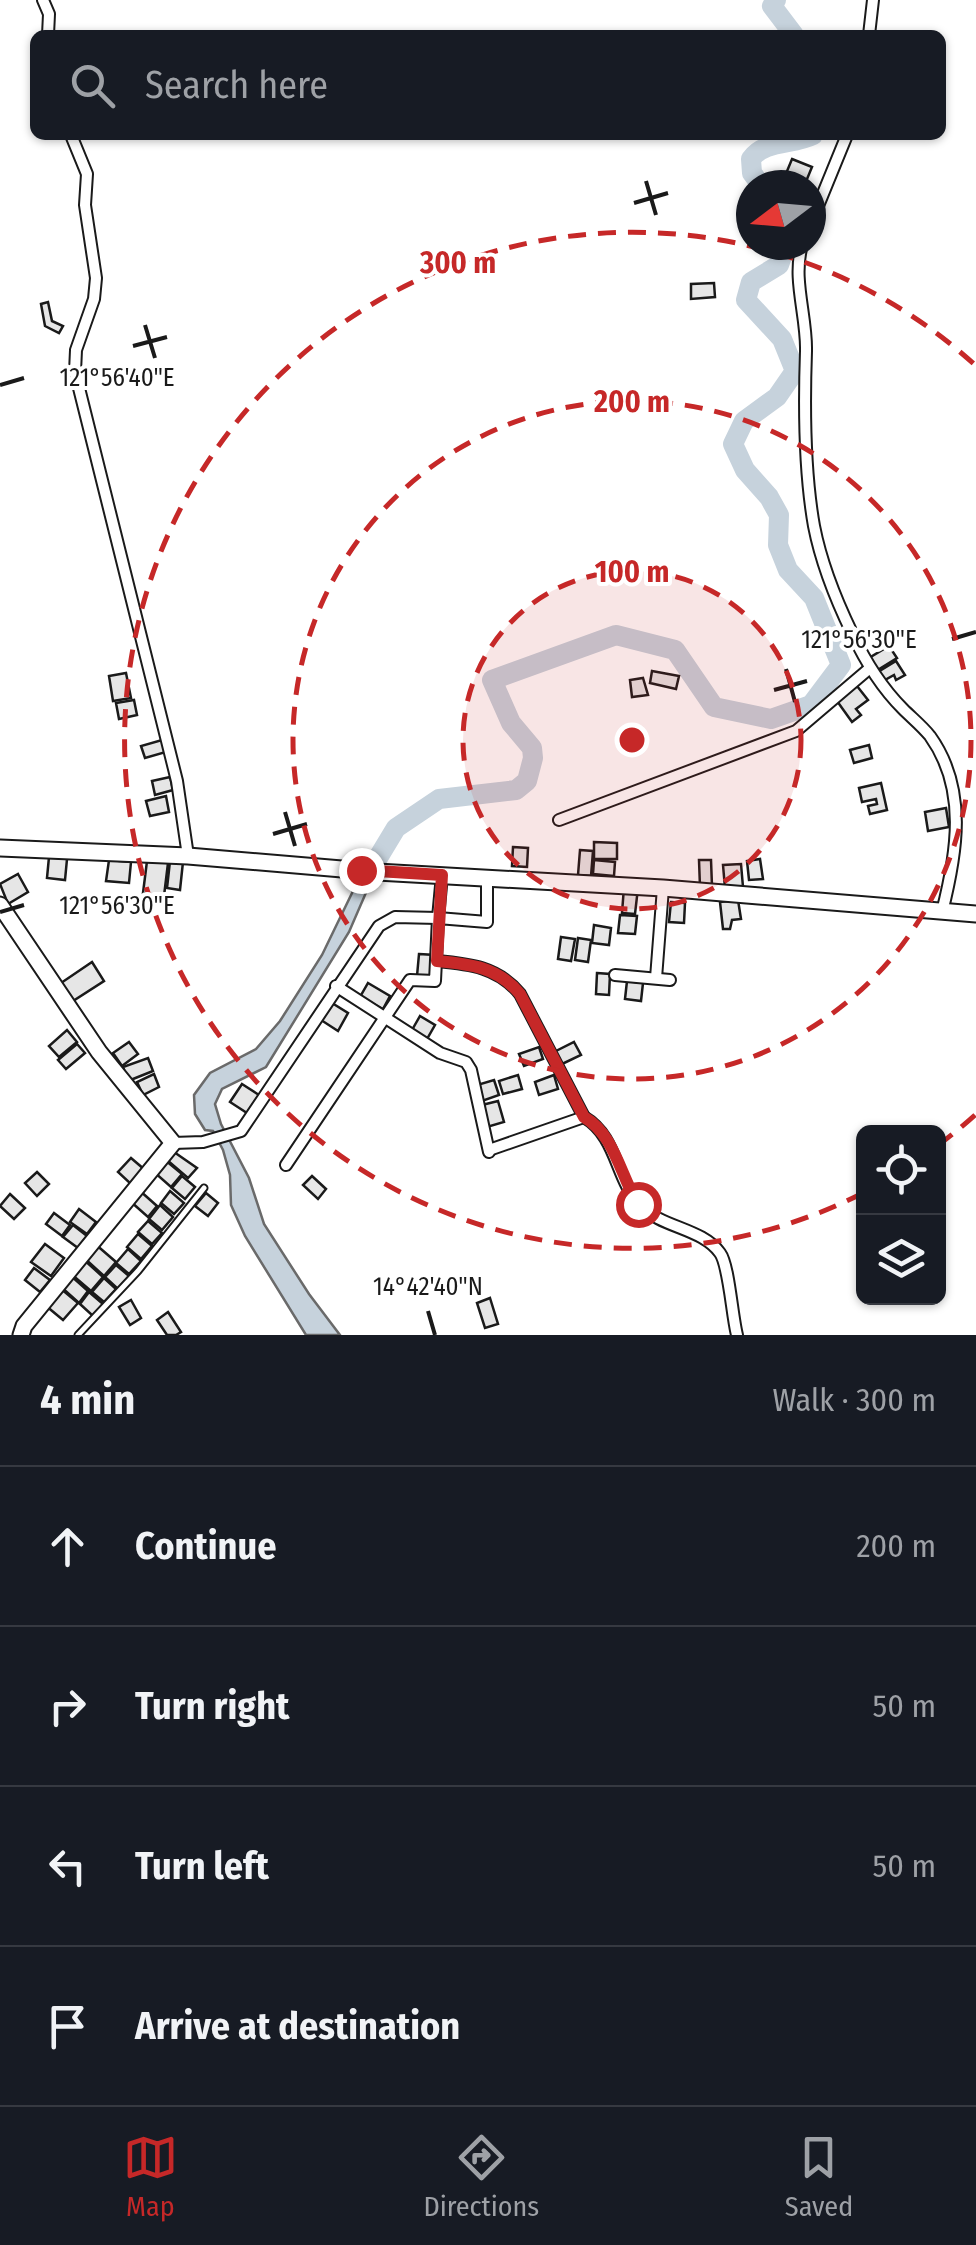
<!DOCTYPE html>
<meta charset="utf-8">
<style>
:root{--surface:#171b24;--page:#242831;--text:#f1f3f6;--muted:#9ea1a6;--line:#363941;--accent:#c62828}
body{margin:0;font-family:"Fira Sans Condensed",sans-serif;background:var(--page);color:var(--text)}
.controls{position:absolute;right:30px;bottom:30px;display:grid;overflow:hidden;border-radius:15px;box-shadow:0 2px 8px #0004}
.controls button{width:90px;height:90px;display:grid;place-items:center;padding:0;border:0;border-bottom:2px solid var(--line);background:var(--surface);color:var(--text);font:50px sans-serif}
.compass{position:absolute;left:736px;top:170px;width:90px;height:90px;border-radius:50%;background:var(--surface);box-shadow:0 2px 8px #0004;rotate:254deg}
.stop{position:absolute;width:30px;height:30px;margin:-22px;border:8px solid #c62828;border-radius:50%;background:#fff}
.stop.end{background:#c62828;border-color:#fff;box-shadow:0 2px 10px #0008}
.list{margin:0;padding:0;list-style:none}
h2{display:flex;justify-content:space-between;align-items:center;height:130px;margin:0;padding:0 40px;font-size:42px}
h2 small{font-size:32px;font-weight:400;color:var(--muted)}
.list li{display:grid;grid-template-columns:65px 1fr auto;gap:30px;align-items:center;box-sizing:border-box;height:160px;padding:0 40px;border-top:2px solid var(--line)}
.list b{display:block;font-size:38px;white-space:nowrap}
.list em{font-size:32px;font-style:normal;color:var(--muted)}
.icon{flex:none;width:55px;height:55px;fill:none;stroke:currentColor;stroke-width:2;stroke-linecap:round;stroke-linejoin:round}
.map{position:relative;flex:none;width:976px;height:1335px;overflow:hidden}
.search{position:absolute;background:var(--surface);box-shadow:0 2px 8px #0004;left:30px;right:30px;top:30px;height:110px;display:flex;align-items:center;gap:25px;box-sizing:border-box;padding:0 35px;border-radius:15px;color:var(--muted);font-size:38px}
.sheet{height:770px;background:var(--surface)}
nav{display:flex;justify-content:space-around;align-items:center;box-sizing:border-box;height:140px;border-top:2px solid var(--line);background:var(--surface);font-size:28px;color:var(--muted)}
nav a{display:grid;justify-items:center;gap:5px}
nav .on{color:var(--accent)}
.map>svg:first-child{display:block}
</style>
<div class="map">
<svg width="976" height="1335" viewBox="0 0 976 1335">
<rect width="100%" height="100%" fill="#fff"/>
<path fill="#c6d2dc" stroke="#6a6a6a" stroke-width="2.5" d="M370 856 381 858 349 932 266 1067 222 1089 215 1104 221 1124 249 1178 264 1224 309 1294 340 1335H306L245 1236 231 1205 230 1175 223 1150 213 1131 205 1130 195 1114 194 1095 210 1073 256 1049 280 1021 322 955Z"/>
<g fill="none" stroke-linecap="round" stroke-linejoin="round">
<g stroke="#c6d2dc" stroke-width="20">
<path d="M776 0 772 6 794 35"/>
<path d="M761 185 752 173 751 159C764 140 793 145 813 135"/>
<path d="M364 881 396 828 439 799 516 790 527 781 533 758 532 748 511 723 492 680 616 635 675 650 714 707 771 719 811 705 841 665 814 598 788 570 778 545 779 515 769 497 745 470 733 444 744 421 777 397 795 371 782 339 746 300 751 282 779 265 786 245"/>
</g>
</g>
<g fill="#e6e6e6" stroke="#1a1a1a" stroke-width="2.5">
<path d="M792 159 812 167 805 184 785 176Z"/>
<path d="M714 283 715 297 691 299V284Z"/>
<path d="M48 302 52 321 63 326 59 333 45 326 41 304Z"/>
<path d="M889 646 897 658 876 671 869 658Z"/>
<path d="M896 661 905 675 896 680 894 675 883 681 878 672Z"/>
<path d="M652 671 679 676 676 689 650 683Z"/>
<path d="M126 673 131 698 113 701 109 676Z"/>
<path d="M643 678 648 695 632 697 630 680Z"/>
<path d="M857 686 868 700 856 709 861 715 852 722 837 701Z"/>
<path d="M134 700 137 715 119 719 116 703Z"/>
<path d="M162 740 166 752 145 758 141 746Z"/>
<path d="M869 745 872 758 854 763 850 750Z"/>
<path d="M170 777 173 790 155 795 152 781Z"/>
<path d="M881 783 887 810 870 814 868 806 877 804 876 799 862 802 859 788Z"/>
<path d="M166 796 169 812 150 816 146 801Z"/>
<path d="M946 808 949 827 928 831 925 812Z"/>
<path d="M594 842 617 843V859H594Z"/>
<path d="M513 847 528 848 527 867 512 866Z"/>
<path d="M580 850 593 851 591 876 578 875Z"/>
<path d="M49 857 67 859 65 880 47 878Z"/>
<path d="M760 859 763 879 749 880 747 861Z"/>
<path d="M109 860 131 862 129 883 106 881Z"/>
<path d="M594 860 615 862 614 876 593 874Z"/>
<path d="M699 860H711L712 886 700 887Z"/>
<path d="M147 861 168 863 164 896 143 893Z"/>
<path d="M170 861 183 862 180 890 167 888Z"/>
<path d="M741 864 743 887 725 888 723 865Z"/>
<path d="M18 874 28 892 8 904 0 884Z"/>
<path d="M624 887 638 888 635 914 622 913Z"/>
<path d="M738 900 741 919 732 920 730 929H723L720 902Z"/>
<path d="M671 902 685 903 684 923 669 922Z"/>
<path d="M620 915 637 916 635 934 618 933Z"/>
<path d="M594 925 611 928 609 945 592 943Z"/>
<path d="M561 937 575 939 571 961 558 959Z"/>
<path d="M578 938 591 940 588 962 575 960Z"/>
<path d="M419 954 435 955 433 977 417 976Z"/>
<path d="M92 962 104 981 73 1001 61 983Z"/>
<path d="M597 973 610 974 609 995 596 994Z"/>
<path d="M627 981 643 983 641 1001 625 999Z"/>
<path d="M368 983 390 996 383 1009 360 997Z"/>
<path d="M332 1003 348 1013 338 1031 321 1020Z"/>
<path d="M420 1016 435 1025 427 1039 412 1030Z"/>
<path d="M67 1030 77 1042 59 1057 49 1046Z"/>
<path d="M129 1042 138 1054 122 1066 113 1053Z"/>
<path d="M574 1042 581 1055 560 1065 554 1052Z"/>
<path d="M77 1044 85 1053 66 1069 58 1060Z"/>
<path d="M539 1047 543 1059 524 1066 519 1054Z"/>
<path d="M148 1058 153 1071 128 1081 123 1067Z"/>
<path d="M154 1074 159 1087 143 1095 137 1082Z"/>
<path d="M518 1075 522 1089 503 1094 499 1081Z"/>
<path d="M554 1075 558 1089 539 1095 535 1082Z"/>
<path d="M494 1080 499 1095 482 1101 477 1085Z"/>
<path d="M242 1084 259 1095 247 1113 230 1102Z"/>
<path d="M498 1101 504 1122 487 1127 482 1105Z"/>
<path d="M174 1152 197 1168 188 1178 167 1160Z"/>
<path d="M131 1158 145 1170 132 1185 118 1172Z"/>
<path d="M165 1160 182 1174 171 1187 154 1172Z"/>
<path d="M37 1172 49 1184 37 1196 25 1183Z"/>
<path d="M182 1176 195 1187 185 1199 172 1188Z"/>
<path d="M312 1176 326 1189 318 1199 303 1185Z"/>
<path d="M139 1190 157 1206 148 1217 130 1201Z"/>
<path d="M170 1191 184 1203 174 1214 161 1203Z"/>
<path d="M206 1193 218 1203 208 1216 195 1206Z"/>
<path d="M10 1194 25 1208 14 1219 0 1206Z"/>
<path d="M160 1205 173 1217 162 1230 149 1219Z"/>
<path d="M79 1209 96 1222 87 1234 70 1222Z"/>
<path d="M54 1213 70 1225 62 1236 46 1224Z"/>
<path d="M148 1221 162 1233 152 1244 138 1232Z"/>
<path d="M73 1225 87 1236 78 1248 63 1237Z"/>
<path d="M138 1234 152 1246 141 1259 127 1247Z"/>
<path d="M94 1243 116 1262 104 1276 82 1256Z"/>
<path d="M45 1244 64 1258 51 1276 31 1262Z"/>
<path d="M128 1249 141 1261 129 1274 116 1263Z"/>
<path d="M82 1258 103 1277 91 1291 70 1273Z"/>
<path d="M116 1265 129 1276 118 1289 105 1277Z"/>
<path d="M34 1268 50 1280 40 1292 25 1280Z"/>
<path d="M70 1275 88 1291 79 1303 60 1286Z"/>
<path d="M104 1278 116 1289 104 1302 92 1292Z"/>
<path d="M60 1288 78 1303 63 1320 45 1305Z"/>
<path d="M89 1292 103 1304 93 1316 80 1304Z"/>
<path d="M490 1298 498 1324 485 1328 477 1303Z"/>
<path d="M131 1300 141 1318 130 1325 119 1307Z"/>
<path d="M168 1312 181 1332 176 1335H167L157 1320Z"/>
</g>
<g fill="none" stroke-linecap="round" stroke-linejoin="round">
<g stroke="#1a1a1a" stroke-width="9">
<path id="lane" d="M78 1335 138 1271 204 1188"/>
</g>
<g stroke="#1a1a1a" stroke-width="14">
<g id="street">
<path d="M43 0 49 14 48 35"/>
<path d="M869 35 873 0"/>
<path d="M71 135 87 174 85 205 96 278 94 299 76 350 75 372 177 781 188 856"/>
<path d="M811 223 847 135"/>
<path d="M802 245C792 279 807 316 806 351 804 407 804 470 814 526 821 562 836 600 852 633 865 661 882 688 903 709 912 718 922 726 930 736 968 789 957 853 942 912"/>
<path d="M559 820 796 731 870 668"/>
<path d="M437 961C470 964 498 967 520 994L584 1117 489 1150"/>
<path d="M615 975 670 980"/>
<path d="M656 978 663 888"/>
<path d="M336 986 440 1053 466 1062 471 1070 489 1152"/>
<path d="M584 1117C618 1137 615 1180 641 1206 662 1228 702 1228 720 1253 729 1265 732 1316 737 1335"/>
<path d="M173 1143 203 1142 241 1131 379 926 395 917 438 918 442 875"/>
<path d="M286 1165 410 980 435 981 438 918 487 922V877"/>
</g>
</g>
<g stroke="#1a1a1a" stroke-width="19">
<g id="secondary">
<path d="M0 848 188 856 377 872 663 888 976 914"/>
<path d="M0 905 99 1052 173 1143 24 1326 21 1335"/>
</g>
</g>
<use href="#lane" stroke="#fff" stroke-width="5"/>
<use href="#street" stroke="#fff" stroke-width="10"/>
<use href="#secondary" stroke="#fff" stroke-width="15"/>
</g>
<g fill="none" stroke-linecap="round" stroke-linejoin="round">
<path stroke="#c62828" stroke-width="12" d="M361 870 442 875 437 961C470 964 498 967 520 994L584 1117C615 1135 620 1175 638 1204"/>
</g>
<path fill="none" stroke="#1a1a1a" stroke-width="4" d="M646 181 656 215M634 203 668 193M145 325 155 358M133 346 167 337M0 385 24 378M952 639 976 632M786 669 795 702M774 690 807 681M285 812 295 846M273 834 307 824M0 912 24 905M428 1311 435 1335"/>
<circle cx="632" cy="740" r="169" fill="#c62828" fill-opacity=".12"/>
<g fill="none" stroke="#c62828" stroke-width="5" stroke-dasharray="18 12">
<circle cx="632" cy="740" r="169"/>
<circle cx="632" cy="740" r="339"/>
<path d="M975 1115A508 508 0 0 1 941 1143M863 1193A508 508 0 1 1 975 365"/>
</g>
<g font-size="25" text-anchor="middle" fill="#1a1a1a" stroke="#fff" stroke-width="8" stroke-linejoin="round" paint-order="stroke">
<text x="117" y="386">121°56'40"E</text>
<text x="859" y="648">121°56'30"E</text>
<text x="117" y="914">121°56'30"E</text>
<text x="428" y="1295">14°42'40"N</text>
</g>
<circle cx="632" cy="740" r="15" fill="#c62828" stroke="#fff" stroke-width="5"/>
<g font-size="30" text-anchor="middle" font-weight="bold" fill="#c62828" stroke="#fff" stroke-width="8" stroke-linejoin="round" paint-order="stroke">
<text x="458" y="273">300 m</text>
<text x="632" y="412">200 m</text>
<text x="632" y="582">100 m</text>
</g>
</svg>
<div class="controls">
<button><svg class="icon" aria-label="locate" viewBox="0 0 24 24"><circle cx="12" cy="12" r="6"/><path d="M12 2v4M12 18v4M2 12h4M18 12h4"/></svg></button>
<button><svg class="icon" aria-label="layers" viewBox="0 0 24 24"><path d="M12 4l9 5-9 5-9-5zM3 14l9 5 9-5"/></svg></button>
</div>
<svg class="compass" viewBox="-18 -18 36 36"><path d="M0-13l5 13h-10z" fill="#e53935"/><path d="M0 13l5-13h-10z" fill="#9ea1a6"/></svg>
<div class="stop" style="left:638px;top:1204px"></div>
<div class="stop end" style="left:361px;top:870px"></div>
<div class="search"><svg class="icon" aria-label="search" viewBox="0 0 24 24"><circle cx="10" cy="10" r="6"/><path d="M15 15l6 6"/></svg>Search here</div>
</div>
<section class="sheet">
<h2>4 min<small>Walk · 300 m</small></h2>
<ul class="list">
<li><svg class="icon" aria-label="ahead" viewBox="0 0 24 24"><path d="M12 20V5M6 11l6-6 6 6"/></svg><div><b>Continue</b></div><em>200 m</em></li>
<li><svg class="icon" aria-label="right" viewBox="0 0 24 24"><path d="M7 20v-9h11M14 6l5 5-5 5"/></svg><div><b>Turn right</b></div><em>50 m</em></li>
<li><svg class="icon" aria-label="left" viewBox="0 0 24 24"><path d="M17 20v-9H6M10 6l-5 5 5 5"/></svg><div><b>Turn left</b></div><em>50 m</em></li>
<li><svg class="icon" aria-label="arrive" viewBox="0 0 24 24"><path d="M6 21V4h12l-3 4 3 4H6"/></svg><div><b>Arrive at destination</b></div></li>
</ul>
</section>
<nav>
<a class="on"><svg class="icon" aria-label="map" viewBox="0 0 24 24"><path d="M3 6l6-2 6 2 6-2v14l-6 2-6-2-6 2zM9 4v14M15 6v14"/></svg>Map</a>
<a><svg class="icon" aria-label="directions" viewBox="0 0 24 24"><path d="M12 3l9 9-9 9-9-9zM9 14v-3h6M13 9l2 2-2 2"/></svg>Directions</a>
<a><svg class="icon" aria-label="saved" viewBox="0 0 24 24"><path d="M7 4h10v16l-5-4-5 4z"/></svg>Saved</a>
</nav>
